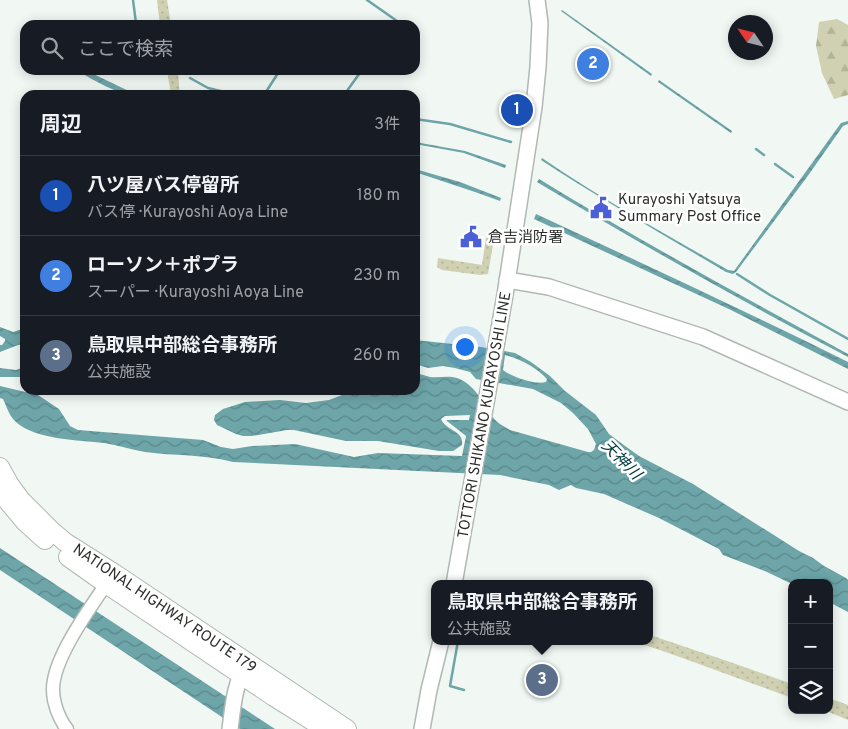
<!DOCTYPE html>
<html lang="ja">
<meta charset="utf-8">
<style>
:root{--surface:#171b24;--page:#20242c;--text:#f1f3f6;--muted:#9ea1a6;--line:#363941;--accent:#4b60d5}
body{margin:0;font-family:Overpass,"Noto Sans JP",sans-serif;background:var(--page);color:var(--text)}
.controls{position:absolute;right:15px;bottom:15px;display:grid;overflow:hidden;border-radius:10px;box-shadow:0 2px 12px #0003}
.controls button{width:45px;height:45px;display:grid;place-items:center;padding:0;border:0;border-bottom:1px solid var(--line);background:var(--surface);color:var(--text);font:25px sans-serif}
.compass{position:absolute;left:728px;top:15px;width:45px;height:45px;border-radius:50%;background:var(--surface);box-shadow:0 2px 12px #0003;rotate:305deg}
.you{position:absolute;left:464px;top:346px;width:18px;height:18px;margin:-12px;border:4px solid #fff;border-radius:50%;background:#1a73e8;box-shadow:0 0 0 8px #1a73e833}
.badge{display:grid;place-items:center;width:32px;height:32px;border-radius:50%;background:var(--accent);color:#fff;font-size:16px;font-weight:700}
.pin{position:absolute;translate:-50% -50%;border:2px solid #fff;box-shadow:0 1px 5px #0006}
.popup{position:absolute;left:431px;top:580px;width:222px;height:65px;box-sizing:border-box;display:grid;place-content:center;border-radius:10px;background:var(--surface);filter:drop-shadow(0 1px 4px #0005);font-size:16px;white-space:nowrap;color:var(--muted)}
.popup b{font-size:19px;color:var(--text)}
.popup::after{content:'';position:absolute;left:50%;top:100%;margin-left:-10px;border:10px solid transparent;border-top-color:var(--surface)}
.list{margin:0;padding:0;list-style:none}
h2{display:flex;justify-content:space-between;align-items:center;height:65px;margin:0;padding:0 20px;font-size:21px}
h2 small{font-size:16px;font-weight:400;color:var(--muted)}
.list li{display:grid;grid-template-columns:32px 1fr auto;gap:15px;align-items:center;box-sizing:border-box;height:80px;padding:0 20px;border-top:1px solid var(--line)}
.list b{display:block;font-size:19px;white-space:nowrap}
.list p{margin:0;font-size:16px;white-space:nowrap;color:var(--muted)}
.list em{font-size:16px;font-style:normal;color:var(--muted)}
.icon{flex:none;width:28px;height:28px;fill:none;stroke:currentColor;stroke-width:2;stroke-linecap:round;stroke-linejoin:round}
.map{position:relative;flex:none;width:848px;height:729px;overflow:hidden}
.search{position:absolute;background:var(--surface);box-shadow:0 2px 12px #0003;left:20px;top:20px;width:400px;height:55px;display:flex;align-items:center;gap:12px;box-sizing:border-box;padding:0 18px;border-radius:15px;color:var(--muted);font-size:19px}
.panel{position:absolute;background:var(--surface);box-shadow:0 2px 12px #0003;left:20px;top:90px;width:400px;height:305px;border-radius:15px}
.map>svg:first-child{display:block}
</style>
<div class="map">
<svg width="848" height="729" viewBox="0 0 848 729">
<defs>
<pattern id="grass-dots" width="8" height="8" patternUnits="userSpaceOnUse" patternTransform="scale(1.25)"><rect width="8" height="8" fill="#d0d0b2"/><path d="M2 2h.1M6 6h.1" fill="none" stroke="#b3b399" stroke-width="1.8" stroke-linecap="round"/></pattern>
<pattern id="forest-firs" width="22" height="20" patternUnits="userSpaceOnUse" patternTransform="scale(1.25)"><rect width="22" height="20" fill="#d0d0b2"/><path d="M5 1l3.5 6h-7zM16 11l3.5 6h-7z" fill="#b3b399"/></pattern>
<pattern id="water-waves" width="16" height="10" patternUnits="userSpaceOnUse" patternTransform="scale(1.25)"><rect width="16" height="10" fill="#6da5a9"/><path d="M0 5q4-4 8 0t8 0" fill="none" stroke="#5a878a"/></pattern>
</defs>
<rect width="100%" height="100%" fill="#f1f8f3"/>
<g fill="url(#grass-dots)">
<path d="M157 0H167L171 25H160Z"/>
<path d="M167 70 178 74 180 95H171Z"/>
<path d="M486 238 494 239 488 274 480 275 442 270 437 267 438 258 482 265Z"/>
<path d="M650 635 730 662 792 684V698L677 656 633 641H650Z"/>
<path d="M829 698 848 705V720L824 710H829Z"/>
</g>
<path fill="url(#forest-firs)" d="M837 19 848 25V95L834 99 822 73 816 46 819 22Z"/>
<g fill="url(#water-waves)" fill-rule="evenodd">
<path d="M562 10 652 74 651 76 561 11Z"/>
<path d="M76 70H85L137 95C117 95 94 80 76 70Z"/>
<path d="M659 80 732 131 731 133 658 82Z"/>
<path d="M848 121V124L843 126 807 177 736 272 733 274 726 272C664 235 601 199 541 160L542 158C602 199 665 234 728 270L734 271 841 123Z"/>
<path d="M415 142 465 151 506 165 505 168 464 153 415 144Z"/>
<path d="M415 169 460 182 501 198 500 201 478 193 415 172Z"/>
<path d="M539 179C640 241 744 297 848 354V357C743 302 639 243 537 182Z"/>
<path d="M536 214C640 262 745 311 848 362V369L731 310 534 219Z"/>
<path d="M0 327 13 332 25 328V344L18 345 0 352V345H2L5 341V339L0 336Z"/>
<path d="M415 340 481 347 515 353 531 362 550 376 565 391 596 415 609 434 621 443 639 456 693 484 799 551 813 558 824 566 846 578 848 580V612L829 602V583H792V584L767 572 723 555 719 549 659 518 604 494 576 488 571 485 559 490 549 485 500 475 233 462C204 454 175 456 145 452 132 450 118 445 104 443 79 440 36 440 16 422 9 416 7 407 3 399L0 398V386L38 395 59 409 70 426 78 430 203 440 221 447 233 449 252 446 295 444 354 457 378 453 462 456 466 436 447 421V420H469L470 415 445 416 441 419C446 431 464 430 462 445L453 451H439L378 441H346L294 430H287L252 436H243L236 434 217 425 214 420 215 415 223 409 245 402 280 400 306 403 329 400 350 392 367 391 370 390H415V374C421 373 424 376 430 377 439 378 448 375 457 378 481 387 483 411 500 424 503 426 507 428 510 430L588 452H591L594 450 596 444 588 429 573 413 561 403 533 389 476 379 470 372 455 368 443 366 428 368 415 364ZM505 355C520 359 537 368 547 379L546 382C535 385 512 377 503 370Z"/>
<path d="M25 367V377H0V368L16 370Z"/>
<path d="M0 548 275 729H240L0 570Z"/>
</g>
<g fill="none" stroke-linecap="round" stroke-linejoin="round">
<g stroke="#6da5a9" stroke-width="2.5">
<path d="M133 0 136 23"/>
<path d="M367 0 397 21"/>
<path d="M394 25 395 24"/>
<path d="M190 78 208 88 237 95"/>
<path d="M264 95 280 70"/>
<path d="M344 95 362 70"/>
<path d="M415 119 450 124 511 142"/>
<path d="M756 149 764 155"/>
<path d="M775 164 793 177"/>
<path d="M737 274 770 295 848 339"/>
<path d="M458 641 450 686 464 690"/>
</g>
<g stroke="#b1b8b3" stroke-width="15">
<path id="minor" d="M67 729C59 719 53 703 53 689 53 657 93 604 111 577"/>
</g>
<g stroke="#b1b8b3" stroke-width="18">
<g id="major">
<path d="M507 280 549 287 703 337 848 402"/>
<path d="M454 584 505 295 534 107 538 67 540 23 537 0"/>
<path d="M230 729C233 707 234 685 246 666"/>
<path d="M422 729 429 690 441 641"/>
</g>
</g>
<g stroke="#b1b8b3" stroke-width="20">
<g id="highway">
<path d="M0 467 10 485 21 500 51 530 65 542 114 573 347 729"/>
<path d="M0 492 25 522 45 540"/>
<path d="M68 557 106 584 274 697 325 729"/>
</g>
</g>
<use href="#minor" stroke="#fff" stroke-width="12"/>
<use href="#major" stroke="#fff" stroke-width="15"/>
<use href="#highway" stroke="#fff" stroke-width="18"/>
</g>
<defs>
<g id="civic-bare" transform="scale(1.725)"><path d="M-.6-6.5H3V-4.5H.6V-3L4-1V1h2V6H-6V1h2V-1L-.6-3ZM-1.2 2.5V6h2.4V2.5Z" fill="#4b60d5" stroke="#fff" stroke-width="2.5" paint-order="stroke"/></g>
</defs>
<g fill-rule="evenodd">
<use href="#civic-bare" x="601" y="208"/>
<use href="#civic-bare" x="471" y="237"/>
</g>
<g text-anchor="middle" stroke-width="5" stroke-linejoin="round" paint-order="stroke">
<g font-size="15" fill="#2b2e2b" stroke="#fff" text-anchor="start">
<text x="618" y="204">Kurayoshi Yatsuya<tspan x="618" dy="17">Summary Post Office</tspan></text>
<text x="488" y="242">倉吉消防署</text>
</g>
<g font-size="15" fill="#2b2e2b" stroke="#fff">
<text transform="translate(484 415) rotate(-80)" y="5">TOTTORI SHIKANO KURAYOSHI LINE</text>
<text transform="translate(165 608) rotate(34)" y="5">NATIONAL HIGHWAY ROUTE 179</text>
</g>
<g font-size="16" font-style="italic" fill="#023b3e" stroke="#fff">
<text transform="translate(622 459) rotate(45)" y="6">天神川</text>
</g>
</g>
</svg>
<div class="controls">
<button>+</button>
<button>−</button>
<button><svg class="icon" aria-label="layers" viewBox="0 0 24 24"><path d="M12 4l9 5-9 5-9-5zM3 14l9 5 9-5"/></svg></button>
</div>
<svg class="compass" viewBox="-18 -18 36 36"><path d="M0-13l5 13h-10z" fill="#e53935"/><path d="M0 13l5-13h-10z" fill="#9ea1a6"/></svg>
<div class="you"></div>
<div class="pin badge" style="left:517px;top:110px;background:#1a4fb4">1</div>
<div class="pin badge" style="left:593px;top:64px;background:#3f7fe0">2</div>
<div class="pin badge" style="left:542px;top:680px;background:#5c6f8a">3</div>
<div class="popup"><b>鳥取県中部総合事務所</b>公共施設</div>
<div class="search"><svg class="icon" aria-label="search" viewBox="0 0 24 24"><circle cx="10" cy="10" r="6"/><path d="M15 15l6 6"/></svg>ここで検索</div>
<section class="panel">
<h2>周辺<small>3件</small></h2>
<ul class="list">
<li><span class="badge" style="background:#1a4fb4">1</span><div><b>八ツ屋バス停留所</b><p>バス停 · Kurayoshi Aoya Line</p></div><em>180 m</em></li>
<li><span class="badge" style="background:#3f7fe0">2</span><div><b>ローソン＋ポプラ</b><p>スーパー · Kurayoshi Aoya Line</p></div><em>230 m</em></li>
<li><span class="badge" style="background:#5c6f8a">3</span><div><b>鳥取県中部総合事務所</b><p>公共施設</p></div><em>260 m</em></li>
</ul>
</section>
</div>
